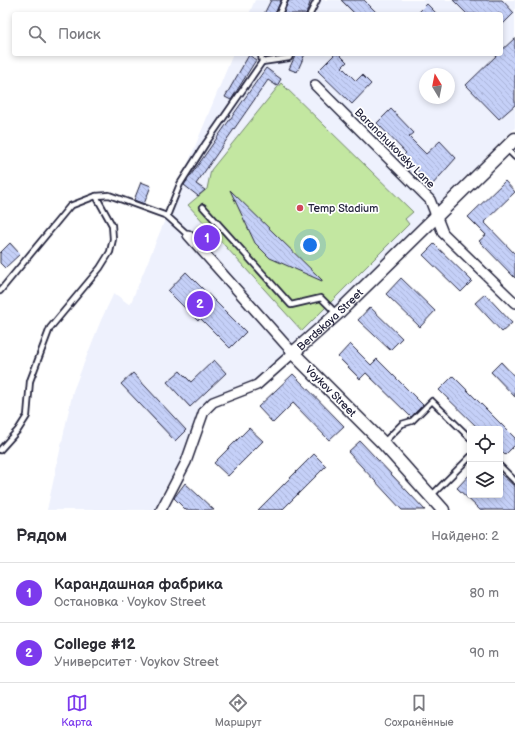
<!DOCTYPE html>
<html lang="ru">
<meta charset="utf-8">
<style>
:root{--surface:#fff;--page:#f7f7f7;--text:#2b2b33;--muted:#7c7c81;--line:#e1e1e2;--accent:#7c3aed}
body{margin:0;font-family:"Balsamiq Sans",sans-serif;background:var(--page);color:var(--text)}
.controls{position:absolute;right:12px;bottom:12px;display:grid;overflow:hidden;border-radius:4px;box-shadow:0 2px 6px #0003}
.controls button{width:36px;height:36px;display:grid;place-items:center;padding:0;border:0;border-bottom:1px solid var(--line);background:var(--surface);color:var(--text);font:20px sans-serif}
.compass{position:absolute;left:419px;top:68px;width:36px;height:36px;border-radius:50%;background:var(--surface);box-shadow:0 2px 6px #0003;rotate:350deg}
.you{position:absolute;left:310px;top:245px;width:14px;height:14px;margin:-10px;border:3px solid #fff;border-radius:50%;background:#1a73e8;box-shadow:0 0 0 6px #1a73e833}
.badge{display:grid;place-items:center;width:26px;height:26px;border-radius:50%;background:var(--accent);color:#fff;font-size:13px;font-weight:700}
.pin{position:absolute;translate:-50% -50%;border:2px solid #fff;box-shadow:0 1px 4px #0006}
.list{margin:0;padding:0;list-style:none}
h2{display:flex;justify-content:space-between;align-items:center;height:52px;margin:0;padding:0 16px;font-size:17px}
h2 small{font-size:13px;font-weight:400;color:var(--muted)}
.list li{display:grid;grid-template-columns:26px 1fr auto;gap:12px;align-items:center;box-sizing:border-box;height:60px;padding:0 16px;border-top:1px solid var(--line)}
.list b{display:block;font-size:15px;white-space:nowrap}
.list p{margin:0;font-size:13px;white-space:nowrap;color:var(--muted)}
.list em{font-size:13px;font-style:normal;color:var(--muted)}
.icon{flex:none;width:22px;height:22px;fill:none;stroke:currentColor;stroke-width:2;stroke-linecap:round;stroke-linejoin:round}
.map{position:relative;flex:none;width:515px;height:510px;overflow:hidden}
.search{position:absolute;background:var(--surface);box-shadow:0 2px 6px #0003;left:12px;right:12px;top:12px;height:44px;display:flex;align-items:center;gap:10px;box-sizing:border-box;padding:0 14px;border-radius:4px;color:var(--muted);font-size:15px}
.sheet{height:172px;background:var(--surface)}
nav{display:flex;justify-content:space-around;align-items:center;box-sizing:border-box;height:56px;border-top:1px solid var(--line);background:var(--surface);font-size:11px;color:var(--muted)}
nav a{display:grid;justify-items:center;gap:2px}
nav .on{color:var(--accent)}
.map>svg:first-child{display:block}
</style>
<div class="map">
<svg width="515" height="510" viewBox="0 0 515 510">
<defs>
<pattern id="building-back-hatch" width="6" height="6" patternUnits="userSpaceOnUse"><rect width="6" height="6" fill="#c5d0f8"/><path d="M-1 5l2 2M0 0l6 6M5-1l2 2" fill="none" stroke="#a9b2d6"/></pattern>
</defs>
<rect width="100%" height="100%" fill="#fff"/>
<filter id="ink" filterUnits="userSpaceOnUse"><feTurbulence type="fractalNoise" baseFrequency=".025" numOctaves="2"/><feDisplacementMap in="SourceGraphic" scale="8" xChannelSelector="R" yChannelSelector="G"/><feConvolveMatrix kernelMatrix="1 2 1 2 8 2 1 2 1" color-interpolation-filters="sRGB"/></filter>
<g filter="url(#ink)">
<path fill="#eef1fd" fill-rule="evenodd" d="M255 0H515V128L295 346 285 353 256 383 208 400 201 407 181 463 163 491 157 510H47L73 391 101 320 114 293 130 305 233 54H501V14H249ZM425 74H449V98H425Z"/>
<path fill="#c3e7a1" stroke="#72846e" d="M281 83 413 212 405 219 409 224 302 331 188 205 207 189 211 170Z"/>
<g fill="url(#building-back-hatch)" stroke="#22223b">
<path d="M271 0H281L275 14H264Z"/>
<path d="M289 0H311L306 14H283Z"/>
<path d="M341 0H364L378 14H355Z"/>
<path d="M453 0H502L514 13 501 26V14H467Z"/>
<path d="M427 4 437 14H417Z"/>
<path d="M515 38V105L499 119 466 85 498 54H501V51Z"/>
<path d="M296 54H305L297 72 289 69Z"/>
<path d="M335 54H339L347 62 342 67 356 81 362 75 371 84 352 104 318 71Z"/>
<path d="M249 55 256 60 231 100 225 97Z"/>
<path d="M266 68 281 79 277 86 268 80 196 184 205 190 198 196 184 185Z"/>
<path d="M391 109 414 133 409 137 426 154 440 141 456 158 432 185 403 156 406 153 377 123Z"/>
<path d="M505 181 515 192 484 222 515 254V278L479 241 486 235 468 217Z"/>
<path d="M141 182 151 186 144 204 134 200Z"/>
<path d="M230 190 322 280V281L270 258 255 243Z"/>
<path d="M10 243 20 254 5 268 0 263V253Z"/>
<path d="M434 244 472 281 461 292 423 255Z"/>
<path d="M186 272 246 332 230 348 200 318 198 321 168 291Z"/>
<path d="M401 278 435 311 420 327 386 294Z"/>
<path d="M485 294 512 323 502 332 475 303Z"/>
<path d="M370 307 402 338 390 350 358 320Z"/>
<path d="M350 344 371 365 377 359 423 405 411 417 366 373 360 379 338 357Z"/>
<path d="M214 360 226 373 190 407 167 382 180 371 191 382Z"/>
<path d="M501 362 515 377V397L491 372Z"/>
<path d="M133 373 186 430 175 441 121 384Z"/>
<path d="M293 374 344 426 329 440 293 403 273 423 258 407Z"/>
<path d="M453 376 515 438V445L505 455 500 450V429H479L439 390Z"/>
<path d="M249 428 263 441 228 476 214 463Z"/>
<path d="M360 441 425 510H402L348 452Z"/>
<path d="M314 454 326 466 282 510H258Z"/>
<path d="M500 473 515 487V510H480L457 488 470 474V495H500Z"/>
<path d="M185 483 214 510H186L174 498Z"/>
</g>
<g fill="none" stroke-linecap="round" stroke-linejoin="round">
<g stroke="#22223b" stroke-width="8">
<g id="lane">
<path d="M279 14 285 0"/>
<path d="M310 14 317 0"/>
<path d="M262 62 289 58 291 54"/>
<path d="M507 149 515 157"/>
<path d="M203 207 291 305 321 298 337 314"/>
<path d="M167 216 180 184 206 143 262 62 261 54"/>
<path d="M0 291 70 206 96 196 109 195 167 216 188 235"/>
<path d="M384 442 402 424 412 421 432 401 470 438"/>
<path d="M0 450 18 430 27 416 30 381 50 328 100 268 110 252 113 239 112 225 96 196"/>
<path d="M500 466 515 481"/>
<path d="M432 495 470 457"/>
</g>
</g>
<g stroke="#22223b" stroke-width="12">
<g id="street">
<path d="M315 85 430 200 443 233 515 303"/>
<path d="M161 510 186 462 204 411 213 402 257 385 293 353 188 235"/>
</g>
</g>
<g stroke="#22223b" stroke-width="15">
<g id="secondary">
<path id="s1" d="M443 510 383 443 293 353 337 314 515 139"/>
</g>
</g>
<use href="#lane" stroke="#fff" stroke-width="4.5"/>
<use href="#street" stroke="#fff" stroke-width="9"/>
<use href="#secondary" stroke="#fff" stroke-width="12"/>
</g>
</g>
<circle fill="#d1495b" stroke="#fff" stroke-width="1.5" cx="300" cy="208" r="4"/>
<g text-anchor="middle" stroke-width="3.5" stroke-linejoin="round" paint-order="stroke">
<g font-size="11" fill="#22223b" stroke="#fff">
<text transform="translate(395 148) rotate(45)" y="4">Baranchukovsky Lane</text>
<text dy="4" stroke="none"><textPath href="#s1" startOffset="267">Berdskaya Street</textPath></text>
<text transform="translate(331 391) rotate(45)" y="4">Voykov Street</text>
</g>
<g font-size="11" fill="#22223b" stroke="#fff" text-anchor="start">
<text x="308" y="212">Temp Stadium</text>
</g>
</g>
</svg>
<div class="controls">
<button><svg class="icon" aria-label="locate" viewBox="0 0 24 24"><circle cx="12" cy="12" r="6"/><path d="M12 2v4M12 18v4M2 12h4M18 12h4"/></svg></button>
<button><svg class="icon" aria-label="layers" viewBox="0 0 24 24"><path d="M12 4l9 5-9 5-9-5zM3 14l9 5 9-5"/></svg></button>
</div>
<svg class="compass" viewBox="-18 -18 36 36"><path d="M0-13l5 13h-10z" fill="#e53935"/><path d="M0 13l5-13h-10z" fill="#7c7c81"/></svg>
<div class="you"></div>
<div class="pin badge" style="left:207px;top:238px">1</div>
<div class="pin badge" style="left:200px;top:304px">2</div>
<div class="search"><svg class="icon" aria-label="search" viewBox="0 0 24 24"><circle cx="10" cy="10" r="6"/><path d="M15 15l6 6"/></svg>Поиск</div>
</div>
<section class="sheet">
<h2>Рядом<small>Найдено: 2</small></h2>
<ul class="list">
<li><span class="badge">1</span><div><b>Карандашная фабрика</b><p>Остановка · Voykov Street</p></div><em>80 m</em></li>
<li><span class="badge">2</span><div><b>College #12</b><p>Университет · Voykov Street</p></div><em>90 m</em></li>
</ul>
</section>
<nav>
<a class="on"><svg class="icon" aria-label="map" viewBox="0 0 24 24"><path d="M3 6l6-2 6 2 6-2v14l-6 2-6-2-6 2zM9 4v14M15 6v14"/></svg>Карта</a>
<a><svg class="icon" aria-label="directions" viewBox="0 0 24 24"><path d="M12 3l9 9-9 9-9-9zM9 14v-3h6M13 9l2 2-2 2"/></svg>Маршрут</a>
<a><svg class="icon" aria-label="saved" viewBox="0 0 24 24"><path d="M7 4h10v16l-5-4-5 4z"/></svg>Сохранённые</a>
</nav>
